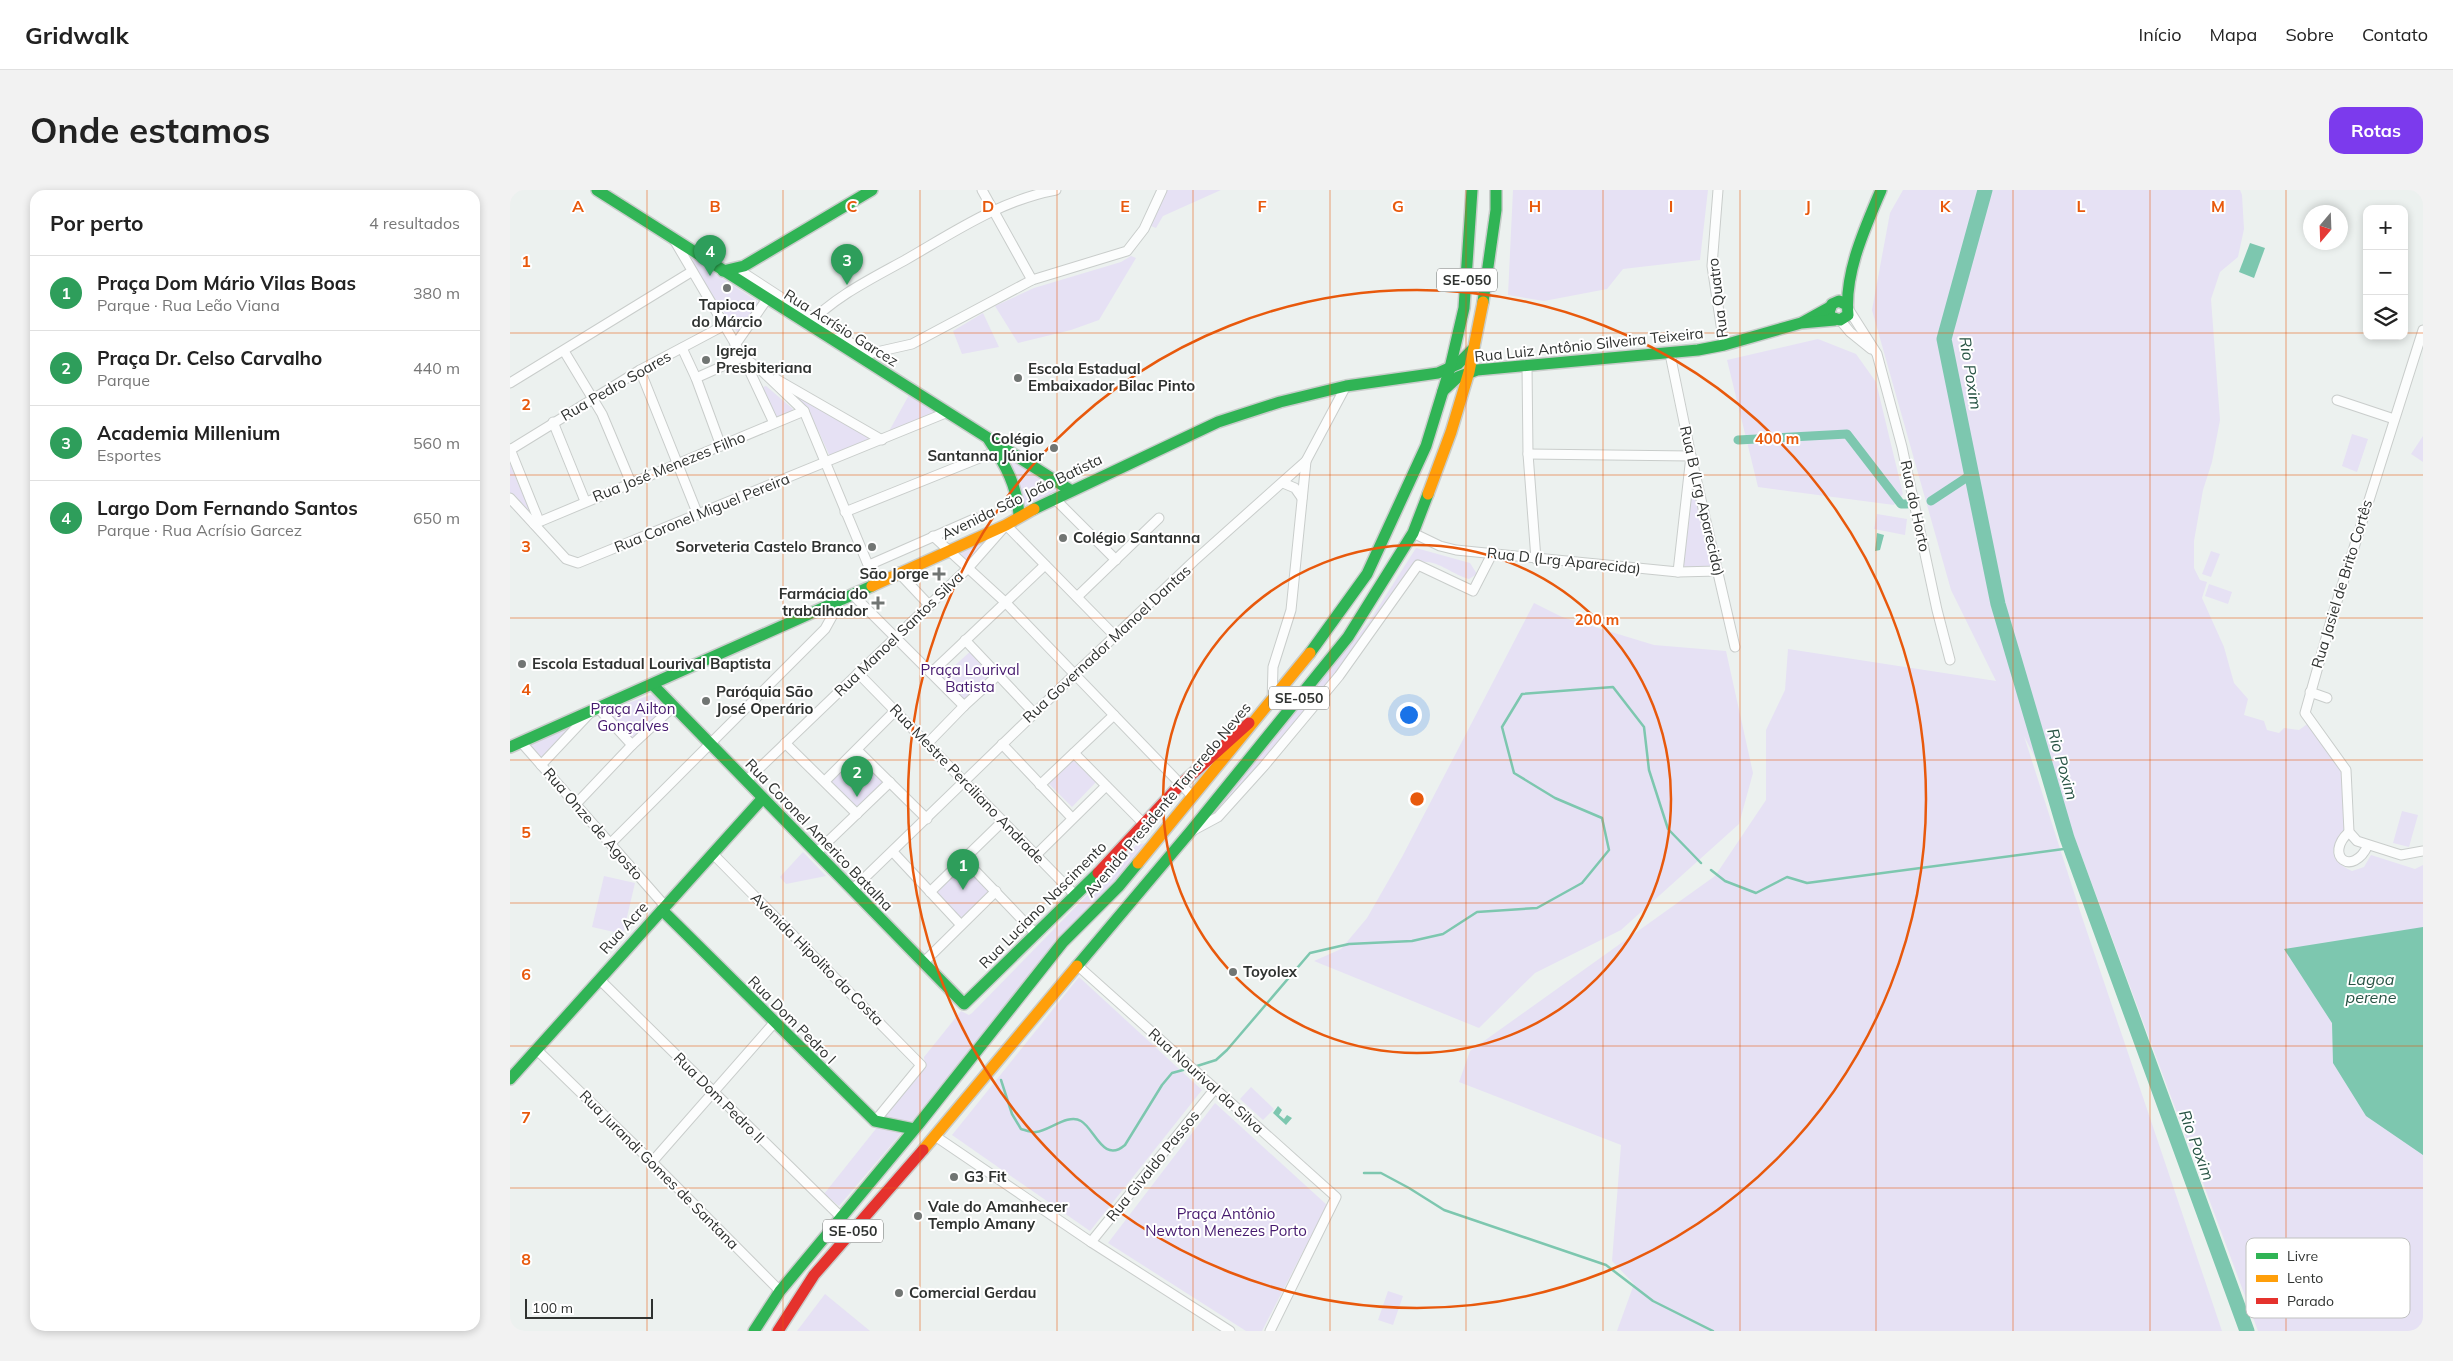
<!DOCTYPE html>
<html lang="pt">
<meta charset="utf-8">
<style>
:root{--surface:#fff;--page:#f2f2f2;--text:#222;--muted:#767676;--line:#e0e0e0;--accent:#7c3aed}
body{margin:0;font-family:Mulish,sans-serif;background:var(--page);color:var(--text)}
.controls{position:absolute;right:15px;top:15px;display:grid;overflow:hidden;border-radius:10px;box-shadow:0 2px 8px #0003}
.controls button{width:45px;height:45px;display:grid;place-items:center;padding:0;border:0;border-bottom:1px solid var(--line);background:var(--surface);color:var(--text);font:25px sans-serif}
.compass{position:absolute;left:1793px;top:15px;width:45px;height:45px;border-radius:50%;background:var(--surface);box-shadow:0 2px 8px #0003;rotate:199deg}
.scale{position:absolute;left:15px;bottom:12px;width:128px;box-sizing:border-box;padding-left:5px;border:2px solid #2f3230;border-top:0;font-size:14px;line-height:18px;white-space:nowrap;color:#2f3230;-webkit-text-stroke:4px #fff;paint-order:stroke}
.you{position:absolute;left:898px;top:524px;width:18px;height:18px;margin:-12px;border:4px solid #fff;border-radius:50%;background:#1a73e8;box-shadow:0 0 0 8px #1a73e833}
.badge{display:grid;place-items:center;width:32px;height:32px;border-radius:50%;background:var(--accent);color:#fff;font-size:16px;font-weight:700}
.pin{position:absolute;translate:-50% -41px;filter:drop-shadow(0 1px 2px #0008)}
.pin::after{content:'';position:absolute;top:26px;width:18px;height:15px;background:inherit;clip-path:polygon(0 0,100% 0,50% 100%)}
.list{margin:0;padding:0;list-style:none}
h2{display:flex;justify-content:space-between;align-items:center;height:65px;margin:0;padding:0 20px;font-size:21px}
h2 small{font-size:16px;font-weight:400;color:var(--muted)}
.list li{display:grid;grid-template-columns:32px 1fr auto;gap:15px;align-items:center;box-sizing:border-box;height:75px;padding:0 20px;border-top:1px solid var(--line)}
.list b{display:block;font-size:19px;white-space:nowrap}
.list p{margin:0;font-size:16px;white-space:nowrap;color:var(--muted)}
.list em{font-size:16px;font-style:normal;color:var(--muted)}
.icon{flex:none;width:28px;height:28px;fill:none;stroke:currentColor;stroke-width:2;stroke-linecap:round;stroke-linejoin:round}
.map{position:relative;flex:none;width:1913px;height:1141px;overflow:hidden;border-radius:15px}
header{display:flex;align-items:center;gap:30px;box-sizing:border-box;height:70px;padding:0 25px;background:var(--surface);border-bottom:1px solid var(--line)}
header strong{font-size:24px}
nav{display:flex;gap:28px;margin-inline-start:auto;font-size:18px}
.intro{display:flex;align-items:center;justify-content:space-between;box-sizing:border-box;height:120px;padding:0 30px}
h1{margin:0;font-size:35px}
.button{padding:12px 22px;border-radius:15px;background:var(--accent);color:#fff;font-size:18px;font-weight:700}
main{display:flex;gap:30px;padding:0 30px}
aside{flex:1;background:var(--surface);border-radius:15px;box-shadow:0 2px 8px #0003}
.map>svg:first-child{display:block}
</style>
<header>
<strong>Gridwalk</strong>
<nav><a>Início</a><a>Mapa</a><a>Sobre</a><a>Contato</a></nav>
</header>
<div class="intro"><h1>Onde estamos</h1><a class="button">Rotas</a></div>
<main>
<aside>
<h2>Por perto<small>4 resultados</small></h2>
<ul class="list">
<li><span class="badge" style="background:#2e9e5b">1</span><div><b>Praça Dom Mário Vilas Boas</b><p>Parque · Rua Leão Viana</p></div><em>380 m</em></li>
<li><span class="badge" style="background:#2e9e5b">2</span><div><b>Praça Dr. Celso Carvalho</b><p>Parque</p></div><em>440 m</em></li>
<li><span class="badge" style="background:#2e9e5b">3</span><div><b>Academia Millenium</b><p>Esportes</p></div><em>560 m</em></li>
<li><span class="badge" style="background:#2e9e5b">4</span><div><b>Largo Dom Fernando Santos</b><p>Parque · Rua Acrísio Garcez</p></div><em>650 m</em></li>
</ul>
</aside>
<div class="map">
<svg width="1913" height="1141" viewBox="0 0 1913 1141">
<rect width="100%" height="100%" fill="#ecf1ef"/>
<g fill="#e6e1f4">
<path d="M656 0H711L653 26 646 38 641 36Z"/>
<path d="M1003 0H1198L1190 70 1113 79 1097 99 1034 111 998 105Z"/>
<path d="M1393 0H1730L1732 5 1734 39 1728 67 1710 82 1701 109 1710 230 1702 272 1693 300 1684 351V378L1690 390 1697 392 1692 408 1714 457 1724 493 1738 509 1734 525 1754 531 1757 540 1769 543 1774 538 1789 540 1800 532 1832 573 1835 642C1818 659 1820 671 1842 681L1854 677 1861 665 1905 679 1913 675V1141H1748L1563 643 1514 546 1569 718 1712 1141H1107L1124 1094 1102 1071 1111 955 949 892 960 861 1205 686 1256 610V540L1275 500 1278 459 1486 491 1441 400 1362 120 1380 23Z"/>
<path d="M174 63 247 111 248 115 229 145Z"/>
<path d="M621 66 626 68 589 130 561 140 508 153 485 116 524 98 611 72Z"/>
<path d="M473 123 489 157 452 164 443 141Z"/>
<path d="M1308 149 1346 164 1366 192 1393 304 1384 315 1248 297 1217 170Z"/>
<path d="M271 192 370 252 322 271 300 223Z"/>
<path d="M256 196 283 219 280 225 265 230 253 197Z"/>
<path d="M399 205 429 223 378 243Z"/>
<path d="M1842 244 1858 249 1847 282 1832 276Z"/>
<path d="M1913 246V272L1901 264Z"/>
<path d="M500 270 551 300 515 318 511 300Z"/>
<path d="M0 274 23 329 0 304Z"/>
<path d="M1181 296 1206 378 1173 379Z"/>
<path d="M1367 324 1397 329 1395 345 1364 339Z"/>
<path d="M480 345 459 373 448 363Z"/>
<path d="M906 358 960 373 967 384 959 389C940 384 926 367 905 373L862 439 705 628 701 624 859 432Z"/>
<path d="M1701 361 1710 364 1701 387 1692 384Z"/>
<path d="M1699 394 1722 402 1718 414 1695 406Z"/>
<path d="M1024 413 1052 427 1144 455 1216 461 1243 583 1229 634 1111 740 1025 783 969 838 804 771 831 759 857 728 892 667Z"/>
<path d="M462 460 489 489 457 518 430 489Z"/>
<path d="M143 504 157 518 122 550 96 521Z"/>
<path d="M66 536 33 569 18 553Z"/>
<path d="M346 566 374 592 348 620 319 593Z"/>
<path d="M562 569 586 592 562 617 538 593Z"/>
<path d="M1892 621 1908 625 1899 657 1883 653Z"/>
<path d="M636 653 399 935 371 930 415 874 414 867 451 821 459 825 462 823 626 655Z"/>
<path d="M293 662 316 686 276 694 270 687Z"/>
<path d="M455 671 482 699 452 729 424 701Z"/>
<path d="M94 686 125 693 113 744 82 737Z"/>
<path d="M569 787 692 900 580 1041 442 945Z"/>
<path d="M741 897 764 919 753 930 730 909Z"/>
<path d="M705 913 817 1015 752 1141H736L598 1053Z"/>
<path d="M369 935 394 940 329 1016 314 1004Z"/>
<path d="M878 1101 893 1106 883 1135 868 1130Z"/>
<path d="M315 1104 360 1141H287Z"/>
</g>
<g fill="#7dc7af">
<path d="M1740 53 1755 58 1744 88 1729 82Z"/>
<path d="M1367 343 1374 345 1370 360 1365 361Z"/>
<path d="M1913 737V965L1856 926 1823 873 1822 833 1774 759Z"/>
<path d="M768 916 772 920 769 925 774 929 777 925 782 928 776 935 763 923Z"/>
</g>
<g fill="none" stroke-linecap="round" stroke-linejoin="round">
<g stroke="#7dc7af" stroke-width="2.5">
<path d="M1201 680 1215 691 1246 703 1277 687 1297 693 1561 658"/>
<path d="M687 876 706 870 717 860 800 763 839 754 902 751 933 744 967 722 1027 718 1072 693 1099 660 1092 628 1045 608 1004 583 992 537 1012 504 1103 497 1134 537 1139 580 1158 639 1191 673"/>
<path d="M491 890 502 924 511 939C515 940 522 943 526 942 539 941 558 923 571 931 585 939 593 974 615 955L652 895 662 883 673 880"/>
<path d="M854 983H871L899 998 934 1020 1096 1075 1143 1111 1203 1141"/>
</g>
<g stroke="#7dc7af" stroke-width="9">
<path d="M1228 250 1337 244 1391 314H1397"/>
<path d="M1421 311 1462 284"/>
</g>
<path stroke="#7dc7af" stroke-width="15" d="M1475 0 1434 149 1488 414 1557 648 1737 1141"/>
<g stroke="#c9cdcb" stroke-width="11">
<g id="street">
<path d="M472 0 522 90"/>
<path d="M1208 0 1202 76 1214 155"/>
<path d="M163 48 233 167 264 233"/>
<path d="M226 78 358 164"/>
<path d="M1339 120 1367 164 1392 257 1427 420 1440 470"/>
<path d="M1330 130 1340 142 1361 159"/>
<path d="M298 135C325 106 363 88 397 69 444 42 491 10 546 0"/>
<path d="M1913 140 1822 427 1795 523 1836 580 1839 642 1847 651 1891 665 1913 661"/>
<path d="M225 155 257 109"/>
<path d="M172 158 186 188 211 256"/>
<path d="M54 161 92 224 121 293"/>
<path d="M1160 164 1181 266 1225 457"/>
<path d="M349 166 402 154 522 90 617 61 634 39 652 0"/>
<path d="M233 167 251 180 294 221 366 394"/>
<path d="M1017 176 1018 264 1026 369"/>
<path d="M130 180 188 325"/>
<path d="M186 188 233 167"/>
<path d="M266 189 372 250"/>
<path d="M0 193 181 82"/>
<path d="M1827 210 1884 229"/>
<path d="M43 232 75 311"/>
<path d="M0 259 29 331"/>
<path d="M0 260 130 180 213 136"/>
<path d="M1018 264 1181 266 1168 382"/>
<path d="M773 293 785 298 792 308"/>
<path d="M0 308 56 369 68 373 438 222"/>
<path d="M544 308 606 370"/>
<path d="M335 322 492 259"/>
<path d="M24 334 294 221"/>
<path d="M903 343 930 356 946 360 1168 382 1208 381"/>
<path d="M423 346 495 412 683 607"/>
<path d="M359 375 466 328"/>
<path d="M388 382 420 416"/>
<path d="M343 405 454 516"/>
<path d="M567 407 649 328"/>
<path d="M455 450 524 523"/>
<path d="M348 483 566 706"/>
<path d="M421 483 535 375"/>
<path d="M1800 502 1817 508"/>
<path d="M762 512 763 477 781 420 796 271"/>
<path d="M89 519 122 555"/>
<path d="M11 552 155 716"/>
<path d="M275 553 347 624"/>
<path d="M417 554 454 516 488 485"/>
<path d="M492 554 562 628"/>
<path d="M347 560 417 629"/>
<path d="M564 563 634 634"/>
<path d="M31 575 79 524"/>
<path d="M236 591 459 377 496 335 605 446"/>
<path d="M315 591 385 521"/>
<path d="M530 595 604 525"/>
<path d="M66 614 122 555 163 517"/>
<path d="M682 641 708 627 754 576 829 486 908 375 963 401 982 364"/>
<path d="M1839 642C1813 666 1843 688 1858 655"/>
<path d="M101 653 315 439 331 410"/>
<path d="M383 662 451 735"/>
<path d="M306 663 380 592"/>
<path d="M203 664 411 875 365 931"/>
<path d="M526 665 596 596"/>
<path d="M454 669 526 744"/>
<path d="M342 700 565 484 684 371 796 271 836 196"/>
<path d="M420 702 493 631"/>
<path d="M413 773 486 701"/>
<path d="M567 775 826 1007 760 1141"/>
<path d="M89 789 331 1027"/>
<path d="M27 860 142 972 270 1101"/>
<path d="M425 946 581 1052 720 1141"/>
<path d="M142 972 264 833"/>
<path d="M581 1052 704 900"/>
</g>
</g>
<g stroke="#c9cdcb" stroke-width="14">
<g id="fast">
<path d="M87 0 560 300"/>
<path d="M213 81 234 76 362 0"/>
<path d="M973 112 986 20V0"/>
<path d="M1337 115 1329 111 1322 114 1319 122 1321 127 1330 130 1338 125C1334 83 1355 38 1371 0"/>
<path d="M1293 132 1320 117"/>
<path d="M933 201 948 187 967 180 1188 160 1214 155 1291 133 1325 130"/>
<path d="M479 250C495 274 508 297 509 327"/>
<path d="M524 319 708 232 770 212 836 196 928 183 948 174 964 158"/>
<path d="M800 463 857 384 916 256 940 178 954 118 962 0"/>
<path d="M143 495 454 814 588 683"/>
<path d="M0 557 362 396"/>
<path d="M152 720 365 931 404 939"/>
<path d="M567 776 680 642 838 447 903 343 918 304"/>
<path d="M0 889 252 609"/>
<path d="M244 1141 270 1101 408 935 553 752 609 696 628 673"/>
</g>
</g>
<g stroke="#c9cdcb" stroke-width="14">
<g id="slow">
<path d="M918 304 941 242 959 182 973 112"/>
<path d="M362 396 496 335 524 319"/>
<path d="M628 673 800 463"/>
<path d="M413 960 567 776"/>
</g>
</g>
<g stroke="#c9cdcb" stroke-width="14">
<g id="jam">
<path d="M588 683 670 595 739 533"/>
<path d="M268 1141 304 1085 413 960"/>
</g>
</g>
<use href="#street" stroke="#fcfdfd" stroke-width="9"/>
<use href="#fast" stroke="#30b455" stroke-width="11"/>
<use href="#slow" stroke="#ff9f0a" stroke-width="11"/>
<use href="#jam" stroke="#e5322d" stroke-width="11"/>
</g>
<path fill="none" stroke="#e8590c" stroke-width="1" stroke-opacity="0.55" d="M137 0V1141M273 0V1141M410 0V1141M547 0V1141M683 0V1141M820 0V1141M956 0V1141M1093 0V1141M1230 0V1141M1366 0V1141M1503 0V1141M1640 0V1141M1776 0V1141M0 143H1857M1894 143H1913M0 285H1913M0 428H1913M0 570H1913M0 713H1913M0 856H1913M0 998H1913"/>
<g fill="none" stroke="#e8590c" stroke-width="2.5">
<circle cx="907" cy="609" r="254"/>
<circle cx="907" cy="609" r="509"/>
</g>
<g fill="#717573" stroke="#fff" stroke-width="2">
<circle cx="217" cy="98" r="5"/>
<circle cx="196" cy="170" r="5"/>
<circle cx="508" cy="188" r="5"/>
<circle cx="544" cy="258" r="5"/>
<circle cx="553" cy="348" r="5"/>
<circle cx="362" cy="357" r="5"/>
<path d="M426.5 376.5h5v5h5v5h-5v5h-5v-5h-5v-5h5z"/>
<path d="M365.5 405.5h5v5h5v5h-5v5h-5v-5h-5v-5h5z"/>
<circle cx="12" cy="474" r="5"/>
<circle cx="196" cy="511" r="5"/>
<circle cx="723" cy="782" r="5"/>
<circle cx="444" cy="987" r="5"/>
<circle cx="408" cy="1026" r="5"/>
<circle cx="389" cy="1103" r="5"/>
</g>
<g text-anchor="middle" stroke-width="4" stroke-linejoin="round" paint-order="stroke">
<g fill="#fff" stroke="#6d706e" stroke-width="1">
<rect x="927" y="78.5" width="60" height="23" rx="4"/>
<rect x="759" y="496.5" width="60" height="23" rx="4"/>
<rect x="313" y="1029.5" width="60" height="23" rx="4"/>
</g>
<g font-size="14" font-weight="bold" fill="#2f3230">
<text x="957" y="95">SE-050</text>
<text x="789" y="513">SE-050</text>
<text x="343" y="1046">SE-050</text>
</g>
<g font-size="15" fill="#2f3230" stroke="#fff">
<text transform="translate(1208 108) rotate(-97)" y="5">Rua Quatro</text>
<text transform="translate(331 138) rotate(32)" y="5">Rua Acrísio Garcez</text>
<text transform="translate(1079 155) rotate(-6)" y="5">Rua Luiz Antônio Silveira Teixeira</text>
<text transform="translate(106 196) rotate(-30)" y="5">Rua Pedro Soares</text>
<text transform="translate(159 277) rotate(-22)" y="5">Rua José Menezes Filho</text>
<text transform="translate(512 307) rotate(-26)" y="5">Avenida São João Batista</text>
<text transform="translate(1192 311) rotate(77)" y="5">Rua B (Lrg Aparecida)</text>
<text transform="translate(1405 316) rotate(78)" y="5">Rua do Horto</text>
<text transform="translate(192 323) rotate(-22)" y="5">Rua Coronel Miguel Pereira</text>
<text transform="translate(1054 371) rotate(6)" y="5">Rua D (Lrg Aparecida)</text>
<text transform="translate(1832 394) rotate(-73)" y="5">Rua Jasiel de Brito Cortês</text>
<text transform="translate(389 444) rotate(-44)" y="5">Rua Manoel Santos Silva</text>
<text transform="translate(597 454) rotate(-43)" y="5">Rua Governador Manoel Dantas</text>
<text transform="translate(457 594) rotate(46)" y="5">Rua Mestre Perciliano Andrade</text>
<text transform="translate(658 610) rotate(-50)" y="5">Avenida Presidente Tancredo Neves</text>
<text transform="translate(83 634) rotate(49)" y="5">Rua Onze de Agosto</text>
<text transform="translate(309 645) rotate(46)" y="5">Rua Coronel Americo Batalha</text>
<text transform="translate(533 715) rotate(-45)" y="5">Rua Luciano Nascimento</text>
<text transform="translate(114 738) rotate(-48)" y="5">Rua Acre</text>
<text transform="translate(307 769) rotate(45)" y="5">Avenida Hipolito da Costa</text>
<text transform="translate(282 830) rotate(45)" y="5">Rua Dom Pedro I</text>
<text transform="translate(696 891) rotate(42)" y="5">Rua Nourival da Silva</text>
<text transform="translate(209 908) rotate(45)" y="5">Rua Dom Pedro II</text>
<text transform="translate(643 976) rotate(-51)" y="5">Rua Givaldo Passos</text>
<text transform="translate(149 980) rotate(45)" y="5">Rua Jurandi Gomes de Santana</text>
</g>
<g font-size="15" font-weight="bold" fill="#2f3230" stroke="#fff" text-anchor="start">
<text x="217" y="120" text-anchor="middle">Tapioca<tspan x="217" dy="17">do Márcio</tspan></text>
<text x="206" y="166">Igreja<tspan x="206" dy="17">Presbiteriana</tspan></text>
<text x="518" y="184">Escola Estadual<tspan x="518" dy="17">Embaixador Bilac Pinto</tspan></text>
<text x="534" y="254" text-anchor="end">Colégio<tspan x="534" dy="17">Santanna Júnior</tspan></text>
<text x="563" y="353">Colégio Santanna</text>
<text x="352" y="362" text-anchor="end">Sorveteria Castelo Branco</text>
<text x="419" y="389" text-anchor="end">São Jorge</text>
<text x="358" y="409" text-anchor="end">Farmácia do<tspan x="358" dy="17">trabalhador</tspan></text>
<text x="22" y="479">Escola Estadual Lourival Baptista</text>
<text x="206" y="507">Paróquia São<tspan x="206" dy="17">José Operário</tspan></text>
<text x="733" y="787">Toyolex</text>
<text x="454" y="992">G3 Fit</text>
<text x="418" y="1022">Vale do Amanhecer<tspan x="418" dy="17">Templo Amany</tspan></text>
<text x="399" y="1108">Comercial Gerdau</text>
</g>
<g font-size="15" fill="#45196e" stroke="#fff">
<text x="460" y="485">Praça Lourival<tspan x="460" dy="17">Batista</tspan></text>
<text x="123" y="524">Praça Ailton<tspan x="123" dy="17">Gonçalves</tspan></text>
<text x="716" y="1029">Praça Antônio<tspan x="716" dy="17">Newton Menezes Porto</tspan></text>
</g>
<g font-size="16" font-style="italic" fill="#285445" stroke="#fff">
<text transform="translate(1461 183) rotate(81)" y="6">Rio Poxim</text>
<text transform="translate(1553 574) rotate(74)" y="6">Rio Poxim</text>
<text x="1861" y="795">Lagoa<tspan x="1861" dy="18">perene</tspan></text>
<text transform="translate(1687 955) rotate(70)" y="6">Rio Poxim</text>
</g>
</g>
<rect x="1736" y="1048" width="164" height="80" rx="8" fill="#fff" stroke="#c1c2c1" stroke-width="1"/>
<rect x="1746" y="1063" width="22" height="6" fill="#30b455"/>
<rect x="1746" y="1085" width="22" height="7" fill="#ff9f0a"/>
<rect x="1746" y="1108" width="22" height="6" fill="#e5322d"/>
<g font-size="14" fill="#2f3230">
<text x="1777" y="1071">Livre</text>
<text x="1777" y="1093">Lento</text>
<text x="1777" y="1116">Parado</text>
</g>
<g font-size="16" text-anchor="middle" font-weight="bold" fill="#e8590c" stroke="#fff" stroke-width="4" stroke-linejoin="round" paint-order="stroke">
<text x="68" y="22">A</text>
<text x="205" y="22">B</text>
<text x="342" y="22">C</text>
<text x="478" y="22">D</text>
<text x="615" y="22">E</text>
<text x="752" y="22">F</text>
<text x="888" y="22">G</text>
<text x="1025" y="22">H</text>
<text x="1161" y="22">I</text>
<text x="1298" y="22">J</text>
<text x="1435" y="22">K</text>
<text x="1571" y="22">L</text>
<text x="1708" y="22">M</text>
<text x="16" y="77">1</text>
<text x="16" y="220">2</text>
<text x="16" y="362">3</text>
<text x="16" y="505">4</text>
<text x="16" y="648">5</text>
<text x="16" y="790">6</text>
<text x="16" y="933">7</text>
<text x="16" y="1075">8</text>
</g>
<circle cx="907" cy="609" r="8" fill="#e8590c" stroke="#fff" stroke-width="2.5"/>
<g font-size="15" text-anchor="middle" font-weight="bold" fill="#e8590c" stroke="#fff" stroke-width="4" stroke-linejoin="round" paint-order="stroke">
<text x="1267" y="254">400 m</text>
<text x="1087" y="435">200 m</text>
</g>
</svg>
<div class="controls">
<button>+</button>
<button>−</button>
<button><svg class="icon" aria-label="layers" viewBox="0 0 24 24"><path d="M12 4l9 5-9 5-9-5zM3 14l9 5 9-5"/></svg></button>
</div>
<svg class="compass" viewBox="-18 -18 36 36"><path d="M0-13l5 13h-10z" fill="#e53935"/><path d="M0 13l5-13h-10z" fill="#767676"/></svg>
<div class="scale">100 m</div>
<div class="you"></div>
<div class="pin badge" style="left:453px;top:700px;background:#2e9e5b">1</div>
<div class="pin badge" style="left:347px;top:607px;background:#2e9e5b">2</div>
<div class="pin badge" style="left:337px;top:95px;background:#2e9e5b">3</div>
<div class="pin badge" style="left:200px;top:86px;background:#2e9e5b">4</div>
</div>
</main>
